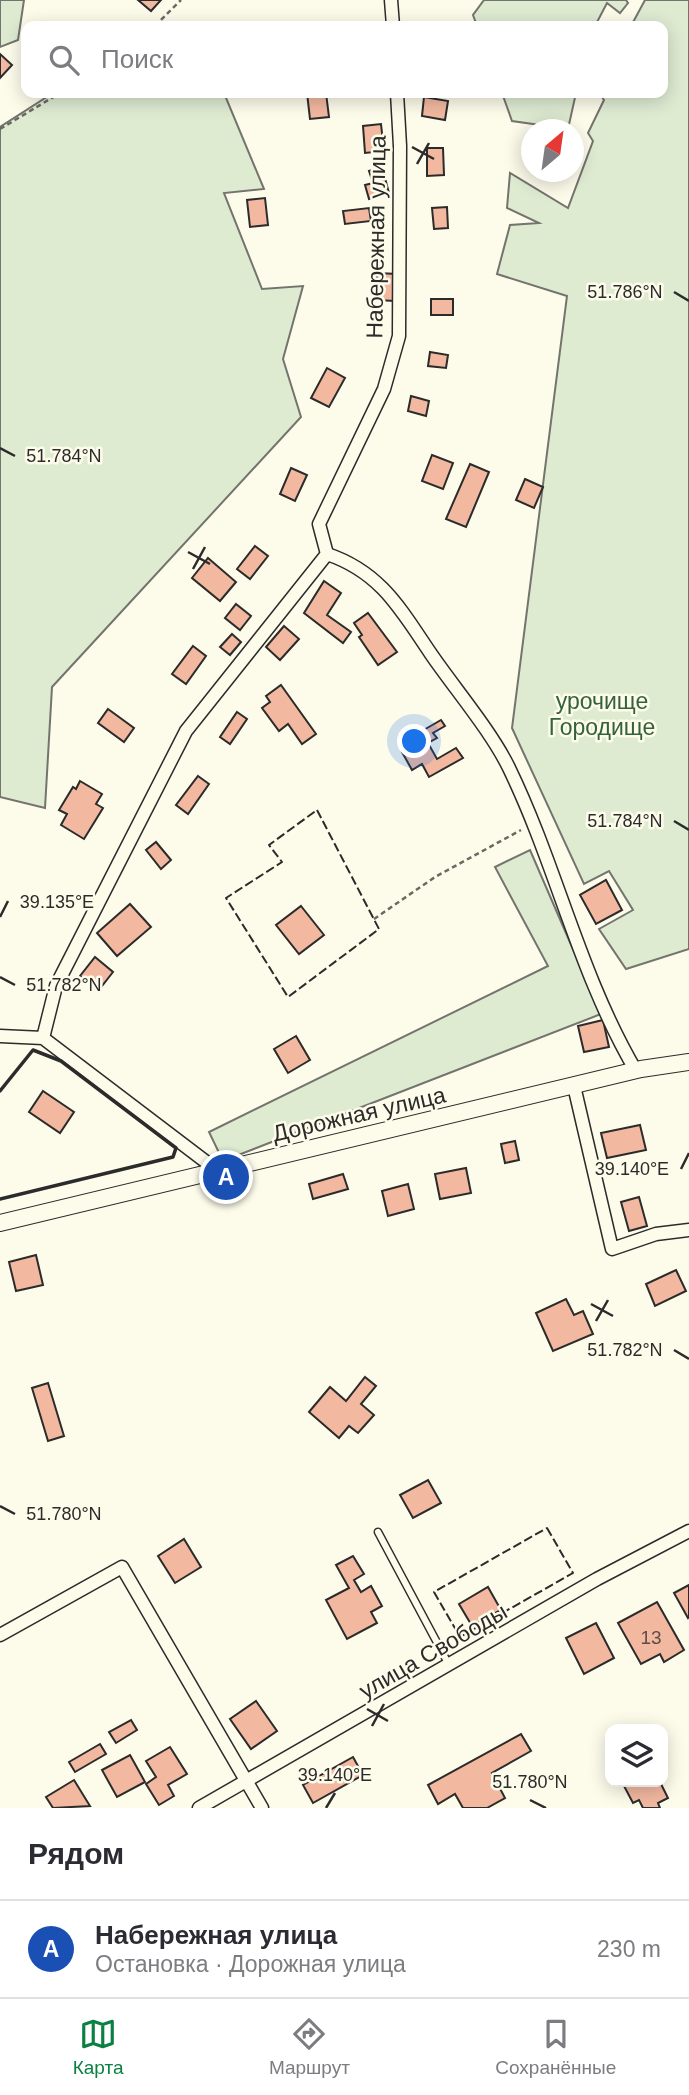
<!DOCTYPE html>
<html lang="ru">
<meta charset="utf-8">
<style>
:root{--surface:#fff;--page:#f2f2f3;--text:#2b2b33;--muted:#7c7c81;--line:#e1e1e2;--accent:#0b8043}
body{margin:0;font-family:Arial,sans-serif;background:var(--page);color:var(--text)}
.controls{position:absolute;right:21px;bottom:21px;display:grid;overflow:hidden;border-radius:14px;box-shadow:0 4px 18px #0003}
.controls button{width:63px;height:63px;display:grid;place-items:center;padding:0;border:0;border-bottom:2px solid var(--line);background:var(--surface);color:var(--text);font:35px sans-serif}
.compass{position:absolute;left:521px;top:119px;width:63px;height:63px;border-radius:50%;background:var(--surface);box-shadow:0 4px 18px #0003;rotate:29deg}
.you{position:absolute;left:415px;top:742px;width:24px;height:24px;margin:-18px;border:5px solid #fff;border-radius:50%;background:#1a73e8;box-shadow:0 0 0 10px #1a73e833}
.badge{display:grid;place-items:center;width:46px;height:46px;border-radius:50%;background:var(--accent);color:#fff;font-size:23px;font-weight:700}
.pin{position:absolute;translate:-50% -50%;border:4px solid #fff;box-shadow:0 2px 7px #0006}
.list{margin:0;padding:0;list-style:none}
h2{display:flex;justify-content:space-between;align-items:center;height:91px;margin:0;padding:0 28px;font-size:30px}
h2 small{font-size:23px;font-weight:400;color:var(--muted)}
.list li{display:grid;grid-template-columns:46px 1fr auto;gap:21px;align-items:center;box-sizing:border-box;height:98px;padding:0 28px;border-top:2px solid var(--line)}
.list b{display:block;font-size:26px;white-space:nowrap}
.list p{margin:0;font-size:23px;white-space:nowrap;color:var(--muted)}
.list em{font-size:23px;font-style:normal;color:var(--muted)}
.icon{flex:none;width:38px;height:38px;fill:none;stroke:currentColor;stroke-width:2;stroke-linecap:round;stroke-linejoin:round}
.map{position:relative;flex:none;width:689px;height:1808px;overflow:hidden}
.search{position:absolute;background:var(--surface);box-shadow:0 4px 18px #0003;left:21px;right:21px;top:21px;height:77px;display:flex;align-items:center;gap:18px;box-sizing:border-box;padding:0 24px;border-radius:14px;color:var(--muted);font-size:26px}
.sheet{height:189px;background:var(--surface)}
nav{display:flex;justify-content:space-around;align-items:center;box-sizing:border-box;height:98px;border-top:2px solid var(--line);background:var(--surface);font-size:19px;color:var(--muted)}
nav a{display:grid;justify-items:center;gap:4px}
nav .on{color:var(--accent)}
.map>svg:first-child{display:block}
</style>
<div class="map">
<svg width="689" height="1808" viewBox="0 0 689 1808">
<rect width="100%" height="100%" fill="#fdfbea"/>
<g fill="#deebd1" stroke="#74746e" stroke-width="2">
<path d="M0 0H24L18 40 0 47Z"/>
<path d="M484 0H626L628 3 620 13 607 3 595 26H477L473 15Z"/>
<path d="M645 0H689V949L626 969 599 929 633 910 609 871 584 884 512 728 567 296 497 274 510 225 539 223 507 208 510 173 568 208 593 141 588 133 604 100 599 93H663V26H631Z"/>
<path d="M53 93H224L264 189 224 193 262 289 303 286 283 359 301 417 52 687 45 808 0 797V127Z"/>
<path d="M502 93H576L568 129 512 121Z"/>
<path d="M530 850 601 1014 223 1161 209 1132 548 966 495 867Z"/>
</g>
<g fill="#f2b8a0" stroke="#2b2b2b" stroke-width="2">
<path d="M138 0H161L151 11Z"/>
<path d="M0 54 12 65 0 78Z"/>
<path d="M307 93H326L329 117 310 119Z"/>
<path d="M424 97 448 101 445 120 422 116Z"/>
<path d="M381 124 384 151 365 153 363 126Z"/>
<path d="M427 148H443L444 175 427 176Z"/>
<path d="M382 167 389 193 369 199 365 185 373 183 369 171Z"/>
<path d="M265 198 268 225 250 227 247 200Z"/>
<path d="M447 207 448 228 434 229 432 208Z"/>
<path d="M369 208 371 221 345 224 343 211Z"/>
<path d="M377 273 397 274 395 301 376 300Z"/>
<rect x="431" y="299" width="22" height="16"/>
<path d="M430 352 448 355 446 368 428 366Z"/>
<path d="M327 368 345 378 329 407 311 398Z"/>
<path d="M411 396 429 401 426 416 408 411Z"/>
<path d="M432 455 453 463 443 489 422 481Z"/>
<path d="M470 464 489 472 466 527 446 519Z"/>
<path d="M291 468 307 475 295 501 280 494Z"/>
<path d="M525 479 543 487 534 508 516 500Z"/>
<path d="M255 546 268 556 250 579 237 569Z"/>
<path d="M208 558 236 582 220 601 192 578Z"/>
<path d="M324 581 341 593 327 615 351 632 343 643 304 613Z"/>
<path d="M236 604 251 616 240 630 225 618Z"/>
<path d="M368 613 397 652 378 665 359 637 362 635 354 623Z"/>
<path d="M284 626 299 639 280 660 266 647Z"/>
<path d="M232 634 241 642 230 655 220 647Z"/>
<path d="M193 646 206 656 186 684 172 674Z"/>
<path d="M281 685 316 734 302 744 288 724 279 731 262 708 270 702 266 696Z"/>
<path d="M108 709 134 728 124 742 98 723Z"/>
<path d="M237 712 247 719 230 744 220 737Z"/>
<path d="M441 720 445 726 433 733 437 738 428 743 437 759 456 748 463 758 429 777 422 764 412 770 402 752 412 746 408 739Z"/>
<path d="M198 776 209 784 188 814 176 805Z"/>
<path d="M80 781 102 794 96 804 103 808 84 839 61 825 67 814 59 810 73 787 76 789Z"/>
<path d="M156 842 171 860 161 869 146 850Z"/>
<path d="M606 880 622 910 596 924 580 895Z"/>
<path d="M130 904 151 927 117 956 97 933Z"/>
<path d="M301 906 324 935 299 954 276 925Z"/>
<path d="M95 957 113 972 98 991 80 976Z"/>
<path d="M603 1020 609 1047 584 1052 578 1026Z"/>
<path d="M296 1036 310 1060 288 1073 274 1049Z"/>
<path d="M43 1091 74 1112 60 1133 29 1112Z"/>
<path d="M640 1125 646 1150 607 1158 601 1133Z"/>
<path d="M515 1141 519 1160 505 1163 501 1144Z"/>
<path d="M466 1168 471 1193 440 1199 435 1174Z"/>
<path d="M343 1174 348 1189 313 1199 309 1184Z"/>
<path d="M408 1184 414 1209 388 1216 382 1191Z"/>
<path d="M639 1197 647 1226 629 1231 621 1202Z"/>
<path d="M36 1255 43 1285 16 1291 9 1262Z"/>
<path d="M676 1270 686 1291 655 1306 646 1284Z"/>
<path d="M566 1299 574 1315 583 1311 593 1334 553 1351 536 1313Z"/>
<path d="M365 1377 376 1386 361 1404 374 1415 358 1433 349 1426 339 1438 309 1412 330 1387 346 1401Z"/>
<path d="M48 1383 64 1436 48 1441 32 1388Z"/>
<path d="M428 1480 441 1503 413 1518 400 1495Z"/>
<path d="M184 1539 201 1567 175 1583 158 1556Z"/>
<path d="M353 1556 364 1574 354 1580 361 1592 371 1586 382 1606 371 1612 377 1623 347 1639 326 1600 349 1588 336 1565Z"/>
<path d="M689 1585V1617L688 1618 674 1593Z"/>
<path d="M488 1587 501 1610 472 1626 459 1604Z"/>
<path d="M657 1602 684 1650 664 1662 660 1654 641 1664 618 1623Z"/>
<path d="M596 1623 614 1658 584 1674 566 1638Z"/>
<path d="M256 1701 277 1731 251 1749 230 1719Z"/>
<path d="M131 1720 137 1730 116 1743 109 1732Z"/>
<path d="M521 1734 531 1751 492 1773 505 1798 487 1808H463L455 1794 438 1804 428 1785Z"/>
<path d="M100 1744 106 1754 75 1772 69 1762Z"/>
<path d="M170 1747 187 1774 168 1785 174 1796 159 1805 146 1784 156 1777 146 1761Z"/>
<path d="M130 1755 145 1782 117 1797 102 1770Z"/>
<path d="M353 1757 363 1775 313 1803 303 1785Z"/>
<path d="M74 1780 90 1806 53 1808 46 1797Z"/>
<path d="M633 1782H660L668 1798 658 1803 660 1808H643L639 1800 633 1803 624 1786Z"/>
</g>
<g fill="none" stroke-linecap="round" stroke-linejoin="round">
<g stroke="#2b2b2b" stroke-width="9">
<path id="service" d="M378 1532 449 1665"/>
</g>
<g stroke="#2b2b2b" stroke-width="15">
<g id="minor">
<path d="M391 0 393 26"/>
<path d="M327 554C381 572 401 610 431 654 455 689 491 731 509 768 557 867 579 974 636 1071"/>
<path d="M0 1036 43 1038 218 1171"/>
<path d="M43 1038 56 986 186 731 327 554 319 524 384 389 399 336 400 146 397 93"/>
<path d="M574 1086 612 1249 656 1234 689 1230"/>
<path d="M0 1635 122 1567 262 1808"/>
<path d="M199 1808 597 1579 689 1531"/>
</g>
</g>
<g stroke="#2b2b2b" stroke-width="18">
<path id="tertiary" d="M0 1223 641 1069 689 1062"/>
</g>
<g stroke="#6a6964" stroke-width="2.5" stroke-dasharray="5 3.5" stroke-linecap="butt">
<path d="M155 26 181 0"/>
<path d="M0 129 60 93"/>
<path d="M374 919 435 877 521 830"/>
</g>
<use href="#service" stroke="#fdfbea" stroke-width="6"/>
<use href="#minor" stroke="#fdfbea" stroke-width="12"/>
<use href="#tertiary" stroke="#fdfbea" stroke-width="16"/>
<g stroke="#2b2b2b" stroke-width="2" stroke-dasharray="9 3.5" stroke-linecap="butt">
<path d="M317 810 379 929 288 997 226 898 282 862 269 845Z"/>
<path d="M547 1528 573 1573 460 1637 434 1592Z"/>
</g>
<path stroke="#2b2b2b" stroke-width="3.5" d="M0 1091 33 1050 61 1061 176 1148 173 1157 0 1199"/>
</g>
<path fill="none" stroke="#2b2b2b" stroke-width="2.5" d="M412 147 434 159M417 164 429 143M674 292 689 301M0 448 15 456M188 552 210 564M193 569 205 547M674 821 689 830M0 917 8 901M0 977 15 985M681 1169 689 1153M591 1304 613 1316M596 1321 608 1300M674 1350 689 1359M0 1506 15 1514M367 1709 388 1721M372 1726 384 1704M530 1800 546 1808M326 1808 335 1793"/>
<g text-anchor="middle" stroke-width="5" stroke-linejoin="round" paint-order="stroke">
<g font-size="19" fill="#5d4e48">
<text x="651" y="1644">13</text>
</g>
<g font-size="23" fill="#2b2b2b" stroke="#fdfbea">
<text transform="translate(376 237) rotate(-89)" y="8">Набережная улица</text>
<text transform="translate(359 1114) rotate(-13)" y="8">Дорожная улица</text>
<text transform="translate(433 1651) rotate(-30)" y="8">улица Свободы</text>
</g>
<g font-size="23" fill="#34623c" stroke="#fdfbea">
<text x="602" y="709">урочище<tspan x="602" dy="26">Городище</tspan></text>
</g>
</g>
<g font-size="18" text-anchor="middle" fill="#2b2b2b" stroke="#fdfbea" stroke-width="5" stroke-linejoin="round" paint-order="stroke">
<text x="625" y="298">51.786°N</text>
<text x="64" y="462">51.784°N</text>
<text x="625" y="827">51.784°N</text>
<text x="57" y="908">39.135°E</text>
<text x="64" y="991">51.782°N</text>
<text x="632" y="1175">39.140°E</text>
<text x="625" y="1356">51.782°N</text>
<text x="64" y="1520">51.780°N</text>
<text x="335" y="1781">39.140°E</text>
<text x="530" y="1788">51.780°N</text>
</g>
</svg>
<div class="controls">
<button><svg class="icon" aria-label="layers" viewBox="0 0 24 24"><path d="M12 4l9 5-9 5-9-5zM3 14l9 5 9-5"/></svg></button>
</div>
<svg class="compass" viewBox="-18 -18 36 36"><path d="M0-13l5 13h-10z" fill="#e53935"/><path d="M0 13l5-13h-10z" fill="#7c7c81"/></svg>
<div class="you"></div>
<div class="pin badge" style="left:226px;top:1177px;background:#1a4fb4">A</div>
<div class="search"><svg class="icon" aria-label="search" viewBox="0 0 24 24"><circle cx="10" cy="10" r="6"/><path d="M15 15l6 6"/></svg>Поиск</div>
</div>
<section class="sheet">
<h2>Рядом<small></small></h2>
<ul class="list">
<li><span class="badge" style="background:#1a4fb4">A</span><div><b>Набережная улица</b><p>Остановка · Дорожная улица</p></div><em>230 m</em></li>
</ul>
</section>
<nav>
<a class="on"><svg class="icon" aria-label="map" viewBox="0 0 24 24"><path d="M3 6l6-2 6 2 6-2v14l-6 2-6-2-6 2zM9 4v14M15 6v14"/></svg>Карта</a>
<a><svg class="icon" aria-label="directions" viewBox="0 0 24 24"><path d="M12 3l9 9-9 9-9-9zM9 14v-3h6M13 9l2 2-2 2"/></svg>Маршрут</a>
<a><svg class="icon" aria-label="saved" viewBox="0 0 24 24"><path d="M7 4h10v16l-5-4-5 4z"/></svg>Сохранённые</a>
</nav>
